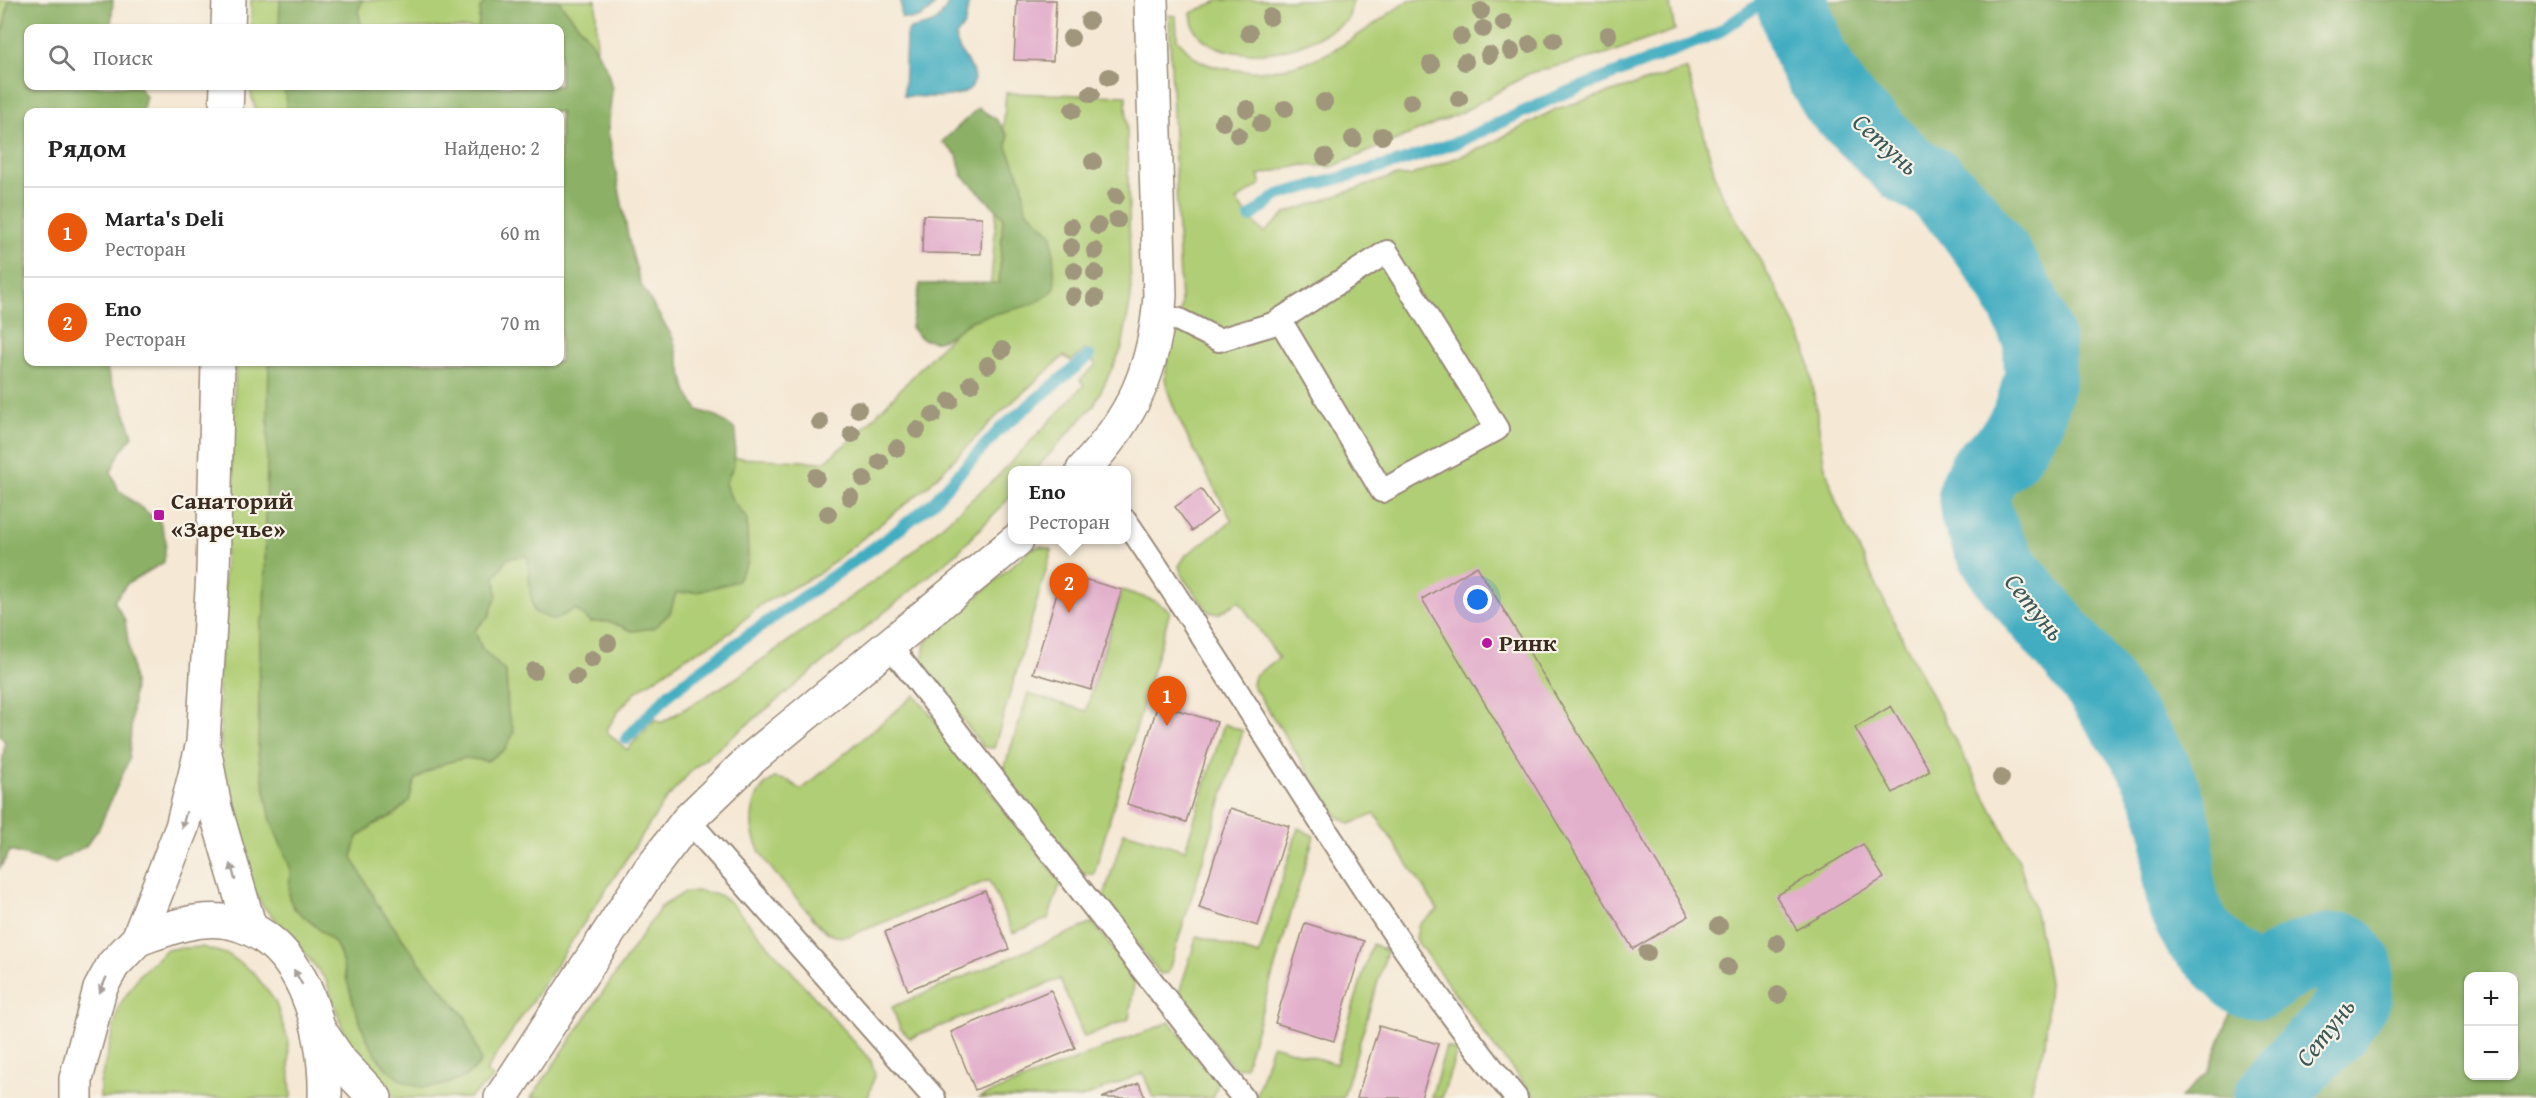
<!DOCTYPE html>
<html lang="ru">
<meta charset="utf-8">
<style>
:root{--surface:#fff;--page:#f2f2f2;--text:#222;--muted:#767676;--line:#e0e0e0;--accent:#ea580c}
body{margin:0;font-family:"Gentium Book Plus",serif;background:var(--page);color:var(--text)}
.controls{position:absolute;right:18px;bottom:18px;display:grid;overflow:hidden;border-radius:12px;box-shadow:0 2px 4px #0004}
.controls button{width:54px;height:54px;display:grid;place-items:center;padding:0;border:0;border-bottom:2px solid var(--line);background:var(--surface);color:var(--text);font:30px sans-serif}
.you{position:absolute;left:1478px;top:600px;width:21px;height:21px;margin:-15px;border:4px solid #fff;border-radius:50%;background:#1a73e8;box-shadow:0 0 0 9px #1a73e833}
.badge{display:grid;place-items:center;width:39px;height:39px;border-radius:50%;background:var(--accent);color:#fff;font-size:20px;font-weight:700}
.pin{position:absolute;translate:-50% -50px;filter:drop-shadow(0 2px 3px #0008)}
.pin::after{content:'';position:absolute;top:32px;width:21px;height:18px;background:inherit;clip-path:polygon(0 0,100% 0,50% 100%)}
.popup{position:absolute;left:1008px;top:466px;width:123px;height:78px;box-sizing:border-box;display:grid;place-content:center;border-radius:12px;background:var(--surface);filter:drop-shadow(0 2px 4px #0005);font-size:20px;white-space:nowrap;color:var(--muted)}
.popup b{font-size:22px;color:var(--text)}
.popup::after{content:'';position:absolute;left:50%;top:100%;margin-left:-12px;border:12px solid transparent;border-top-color:var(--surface)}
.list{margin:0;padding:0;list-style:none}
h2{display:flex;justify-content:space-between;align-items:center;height:78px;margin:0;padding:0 24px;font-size:26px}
h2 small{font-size:20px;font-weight:400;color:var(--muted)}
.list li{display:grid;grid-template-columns:39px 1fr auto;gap:18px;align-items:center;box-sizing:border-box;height:90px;padding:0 24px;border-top:2px solid var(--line)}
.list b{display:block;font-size:22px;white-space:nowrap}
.list p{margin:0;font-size:20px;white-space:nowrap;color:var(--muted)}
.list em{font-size:20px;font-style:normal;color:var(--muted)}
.icon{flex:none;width:33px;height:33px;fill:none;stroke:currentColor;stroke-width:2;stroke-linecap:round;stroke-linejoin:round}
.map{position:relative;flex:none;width:2536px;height:1098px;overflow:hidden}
.search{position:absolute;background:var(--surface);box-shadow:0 2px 4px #0004;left:24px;top:24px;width:540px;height:66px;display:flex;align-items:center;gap:15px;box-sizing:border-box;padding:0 21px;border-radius:12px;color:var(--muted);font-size:22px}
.panel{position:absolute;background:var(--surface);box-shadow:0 2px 4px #0004;left:24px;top:108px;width:540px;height:258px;border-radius:12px}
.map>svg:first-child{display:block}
</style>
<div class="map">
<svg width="2536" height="1098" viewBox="0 0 2536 1098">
<rect width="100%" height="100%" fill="#f7f3e8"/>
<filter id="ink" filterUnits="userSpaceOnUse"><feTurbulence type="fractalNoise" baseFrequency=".0167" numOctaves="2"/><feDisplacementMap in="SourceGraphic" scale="12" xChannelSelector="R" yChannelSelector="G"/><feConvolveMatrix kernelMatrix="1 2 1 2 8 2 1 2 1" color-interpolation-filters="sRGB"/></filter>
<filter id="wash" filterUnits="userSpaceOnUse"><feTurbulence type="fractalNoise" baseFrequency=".008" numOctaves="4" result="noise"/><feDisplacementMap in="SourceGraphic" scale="24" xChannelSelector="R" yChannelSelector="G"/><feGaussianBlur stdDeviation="1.35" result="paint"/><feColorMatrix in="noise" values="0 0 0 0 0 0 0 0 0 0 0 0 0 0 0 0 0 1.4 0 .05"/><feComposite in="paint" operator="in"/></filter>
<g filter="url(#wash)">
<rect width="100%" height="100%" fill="#f5e8d4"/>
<g fill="#b0ce75" stroke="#767c4a" stroke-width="1.5" fill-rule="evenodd">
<path d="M0 0H9L0 46Z"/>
<path d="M251 0H596L599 207 696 456 824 462 860 432 990 295 1006 93 1126 96 1131 297 1122 348 1094 405 1035 470H1012V495L957 553 693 769 664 802 495 1057 486 1072 494 1078 469 1098H395L362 1070 350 1050 326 980 296 942 262 905 240 865 225 806 218 687 236 362H560V112H256L249 86H560V28H251ZM1085 350 1096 365 1080 380 1084 385 997 477 902 561 733 680 661 723 655 719 627 750 606 731 619 710 637 691 687 657 723 638 763 603 817 575 928 486 1000 413 1064 356 1071 361Z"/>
<path d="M1220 0H1353L1348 20C1331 31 1314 41 1294 47 1266 56 1215 59 1195 30 1192 26 1192 18 1191 13Z"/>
<path d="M1409 0H1669L1675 30 1606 54 1530 73 1463 112 1332 167 1303 165 1258 175 1261 184 1236 201 1264 233 1286 213 1394 176H1410L1484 147 1556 109 1687 69 1718 187 1785 304 1806 349 1814 393 1824 463 1837 504 1913 660 2019 861 2038 923 2049 982 2045 1045 2028 1098H1536L1494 1047 1418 943 1416 938 1419 924 1438 910 1375 814 1350 824 1337 816 1254 688 1252 684 1254 676 1279 658 1239 601 1218 614 1209 612 1183 578 1179 566 1186 555 1232 521C1217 491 1164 403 1165 374 1166 353 1178 328 1181 306L1169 15 1176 16 1177 39C1184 46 1192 57 1200 61 1214 68 1230 70 1245 71 1314 75 1355 36 1409 0Z"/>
<path d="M1040 546 1052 550 994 748 983 747 925 670 922 662 925 643 1031 549Z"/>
<path d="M1122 590 1155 601 1170 611 1094 874H1083L1003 772 1028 694 1086 711Z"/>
<path d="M915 695 1061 882 1048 919 1013 933 989 880 849 936C845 936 839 937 835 936 820 931 809 912 799 901 775 873 743 845 754 806 757 792 763 785 775 778L789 781 801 790Z"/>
<path d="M1224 724 1243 731 1168 973 1160 974 1103 899 1124 832 1185 850Z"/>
<path d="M1298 828 1314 836 1245 1067 1234 1068 1178 996 1197 936 1259 955Z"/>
<path d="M699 891 719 895 731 903 871 1061 875 1074 868 1098H531L661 907 685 892Z"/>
<path d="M1093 923 1135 977 1129 1019 1084 1037 1060 979 910 1038 900 1028 892 1007Z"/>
<path d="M1372 944 1387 951 1343 1098H1258L1256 1096 1272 1045 1336 1064Z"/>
<path d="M202 947 229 955 254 973 275 1001 288 1040 291 1098H100V1084L119 1006 140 974 167 949Z"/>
<path d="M1170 1022 1218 1083 1213 1098H1153L1143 1073 1081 1098H978Z"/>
<path d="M1446 1047 1457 1051 1442 1098H1431Z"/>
</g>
<g fill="#8cb166" stroke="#646e42" stroke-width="1.5" fill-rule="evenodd">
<path d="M9 0H113L111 28H28V86H138L146 97 142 112H28V362H105L111 383 121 400 133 436 120 452 111 472 119 491 160 522 166 541 164 562 127 584 114 601 125 620 134 682 129 759 99 828 86 846 54 863 10 851 0 868V781L5 742 0 735V46Z"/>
<path d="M280 0H363L358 11 362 28H279Z"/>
<path d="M487 0H558L591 41 607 69 612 89 608 131 630 246 641 285 673 338 687 393 698 410 716 416 736 430 734 465 725 484 733 502 747 518 748 562 737 581 697 592 676 593 670 613 654 628 632 631 611 622H591L575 609 554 620 534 612 530 591 528 556 508 558 495 576 497 596 489 616 475 630 482 649 506 672 508 712 514 732 505 750 487 761 465 758 445 763 427 772 415 780 409 801 394 815 375 824 358 837 352 857 378 905 420 963 466 1018 481 1061C470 1078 458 1080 439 1086 369 1098 353 998 339 951L334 942 294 908 289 898 290 867 271 821 258 754 260 625 264 614 269 362H560V112H287L284 86H560V28H478L480 8Z"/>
<path d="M1791 0H2536V1098H2180L2208 1072 2243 980C2221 958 2194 937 2184 907 2176 885 2181 860 2178 837 2175 811 2163 782 2150 760 2134 731 2113 703 2093 677 2059 632 1984 565 1976 509 1971 475 1988 473 2007 451 2031 422 2045 380 2039 341 2037 329 2029 314 2024 303 2005 264 1969 213 1936 186 1927 178 1915 175 1905 167 1882 149 1857 124 1838 101 1814 72 1804 35 1791 0ZM2514 976V1076H2468V976Z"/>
<path d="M978 108 996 119 1002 127 1008 136 1007 147 1022 182 1026 210 1052 234 1055 288C1037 311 1000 309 974 320 961 326 952 338 938 341 925 343 918 337 911 327L920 284 999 283 1003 216 962 175 957 155 942 142Z"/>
</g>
<g fill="#42adc1" stroke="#3e6c70" stroke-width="1.5">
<path d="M901 0H938C929 14 917 23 901 17Z"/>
<path d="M950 0H969L965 24 956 36C956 50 967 58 972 70 986 105 920 96 904 96L906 35 910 29C937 22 936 27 950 0Z"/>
</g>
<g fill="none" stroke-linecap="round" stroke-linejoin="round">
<g stroke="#42adc1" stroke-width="12">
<path d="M1250 217 1278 195 1399 162 1458 142 1555 97 1716 34 1765 0"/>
<path d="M626 739 670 693 744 638 892 535 932 503 999 430 1089 356"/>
</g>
<path stroke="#42adc1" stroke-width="72" d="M1791 0 1812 59 1837 100 1906 168 1935 185 1965 215 1997 258 2023 302 2039 340 2040 378 2028 419 2006 452 1985 470 1974 491 1976 513 1988 543 2006 573 2093 677 2150 759 2170 805 2178 836 2179 882 2184 907 2198 934 2243 980 2260 982C2292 960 2304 951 2345 949L2357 965 2356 995 2336 1027 2299 1063 2270 1098"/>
</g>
<g id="blocks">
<g fill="#e3b0cc">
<path d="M1017 0H1056L1053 61 1014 60Z"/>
<path d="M923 215 982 217 981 254 922 253Z"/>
<path d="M1201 489 1217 512 1192 531 1175 507Z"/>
<path d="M1477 566 1689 916 1633 949 1422 599Z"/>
<path d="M1063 573 1122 590 1091 690 1033 673Z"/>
<path d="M1158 704 1217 722 1186 822 1127 804Z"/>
<path d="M1891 706 1930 771 1893 793 1855 728Z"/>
<path d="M1230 808 1289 826 1258 926 1199 908Z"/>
<path d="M1863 844 1884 878 1797 930 1776 896Z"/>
<path d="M985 891 1009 949 908 990 885 932Z"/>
<path d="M1305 923 1364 941 1334 1041 1275 1023Z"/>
<path d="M1051 990 1075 1048 975 1090 951 1032Z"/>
<path d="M1379 1026 1438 1044 1421 1098H1357Z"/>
<path d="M1139 1083 1145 1098H1102Z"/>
</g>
</g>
</g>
<g filter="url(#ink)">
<use href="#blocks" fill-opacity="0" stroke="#988979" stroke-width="1.5"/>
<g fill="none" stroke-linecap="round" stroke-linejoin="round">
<g stroke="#988979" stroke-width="26">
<g id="service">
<path d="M1158 315 1179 320 1219 340 1273 324 1387 252 1497 429 1382 491 1280 320"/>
<path d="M1126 521C1257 712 1369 918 1516 1098"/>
<path d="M890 646 1243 1098"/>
<path d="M688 820 934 1098"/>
</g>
</g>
<g stroke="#988979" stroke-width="36">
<g id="minor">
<path d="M1083 470C1133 417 1155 369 1160 296L1151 0"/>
<path d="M320 1031 341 1062 375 1098"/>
<path d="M501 1098 649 871 688 820 751 759 1017 540"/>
</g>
</g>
<g stroke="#988979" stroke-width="36">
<g id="tertiary">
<path d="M228 28 229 0"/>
<path d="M226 112 227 86"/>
<path d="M205 753 215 808 250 928"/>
<path d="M138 939C165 930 192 918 222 921 303 931 327 1031 325 1098"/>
<path d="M76 1098V1079L100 989 113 965 138 939 182 827 203 743 213 572 218 362"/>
</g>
</g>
<use href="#service" stroke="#fff" stroke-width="22"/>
<use href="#minor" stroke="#fff" stroke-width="33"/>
<use href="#tertiary" stroke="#fff" stroke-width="33"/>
</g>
<g fill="#9f967c">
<circle cx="1481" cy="11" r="9"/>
<circle cx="1270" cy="17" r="9"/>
<circle cx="1089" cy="21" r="9"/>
<circle cx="1504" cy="23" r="9"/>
<circle cx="1483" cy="29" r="9"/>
<circle cx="1249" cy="33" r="9"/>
<circle cx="1608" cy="35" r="9"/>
<circle cx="1461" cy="36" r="9"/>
<circle cx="1071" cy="38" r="9"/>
<circle cx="1554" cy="40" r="9"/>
<circle cx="1530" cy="44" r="9"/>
<circle cx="1511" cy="51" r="9"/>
<circle cx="1489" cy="55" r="9"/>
<circle cx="1465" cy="62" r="9"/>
<circle cx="1431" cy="64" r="9"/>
<circle cx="1109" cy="77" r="9"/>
<circle cx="1091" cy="94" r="9"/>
<circle cx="1459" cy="99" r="9"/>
<circle cx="1324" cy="102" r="9"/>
<circle cx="1411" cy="102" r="9"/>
<circle cx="1247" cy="109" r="9"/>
<circle cx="1285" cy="109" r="9"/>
<circle cx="1073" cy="110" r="9"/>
<circle cx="1223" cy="122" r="9"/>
<circle cx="1261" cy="124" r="9"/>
<circle cx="1238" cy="135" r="9"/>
<circle cx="1382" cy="136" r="9"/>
<circle cx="1353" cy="139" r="9"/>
<circle cx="1325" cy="157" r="9"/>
<circle cx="1093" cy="162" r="9"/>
<circle cx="1116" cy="196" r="9"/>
<circle cx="1117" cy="220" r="9"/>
<circle cx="1098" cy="226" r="9"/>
<circle cx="1071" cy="227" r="9"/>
<circle cx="1071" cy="247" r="9"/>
<circle cx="1095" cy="251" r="9"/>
<circle cx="1074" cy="271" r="9"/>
<circle cx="1095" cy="273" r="9"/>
<circle cx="1073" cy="296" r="9"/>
<circle cx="1095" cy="298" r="9"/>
<circle cx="1002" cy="350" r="9"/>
<circle cx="988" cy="365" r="9"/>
<circle cx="971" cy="384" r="9"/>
<circle cx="950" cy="401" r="9"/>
<circle cx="858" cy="409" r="9"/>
<circle cx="933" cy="415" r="9"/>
<circle cx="820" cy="422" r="9"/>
<circle cx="917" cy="430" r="9"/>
<circle cx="852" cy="434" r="9"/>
<circle cx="897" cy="448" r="9"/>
<circle cx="880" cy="462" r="9"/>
<circle cx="816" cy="477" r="9"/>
<circle cx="864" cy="479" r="9"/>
<circle cx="850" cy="497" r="9"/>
<circle cx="828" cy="514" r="9"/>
<circle cx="608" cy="643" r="9"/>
<circle cx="592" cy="659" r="9"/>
<circle cx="534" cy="671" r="9"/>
<circle cx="576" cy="677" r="9"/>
<circle cx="2001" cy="778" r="9"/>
<circle cx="1719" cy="926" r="9"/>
<circle cx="1777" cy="943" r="9"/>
<circle cx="1647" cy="953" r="9"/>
<circle cx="1728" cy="967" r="9"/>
<circle cx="1778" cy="995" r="9"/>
</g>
<defs><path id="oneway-solid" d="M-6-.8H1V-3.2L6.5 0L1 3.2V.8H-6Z" transform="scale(1.5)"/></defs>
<g fill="#a79f9a">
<use href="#oneway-solid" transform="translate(184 820) rotate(105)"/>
<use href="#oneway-solid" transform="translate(233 872) rotate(-105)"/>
<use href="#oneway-solid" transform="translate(298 977) rotate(-119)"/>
<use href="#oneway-solid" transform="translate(103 985) rotate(114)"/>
</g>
</g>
<g fill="#b5179e" stroke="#f7f3e8" stroke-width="2">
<rect x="153" y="509" width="12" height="12" rx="3"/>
<circle cx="1487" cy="643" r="6"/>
</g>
<g text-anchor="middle" stroke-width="4.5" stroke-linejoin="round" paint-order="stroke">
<g font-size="24" font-weight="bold" fill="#3b2a1e" stroke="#f7f3e8" text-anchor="start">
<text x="171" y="509">Санаторий<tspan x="171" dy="28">«Заречье»</tspan></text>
<text x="1499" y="651">Ринк</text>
</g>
<g font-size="26" font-style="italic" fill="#3d5857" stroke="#f7f3e8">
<text transform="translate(1886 144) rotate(42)" y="9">Сетунь</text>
<text transform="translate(2035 607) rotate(51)" y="9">Сетунь</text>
<text transform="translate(2325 1032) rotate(-52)" y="9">Сетунь</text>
</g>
</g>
</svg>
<div class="controls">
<button>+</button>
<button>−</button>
</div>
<div class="you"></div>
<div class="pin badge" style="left:1167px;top:726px">1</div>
<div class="pin badge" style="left:1069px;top:613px">2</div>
<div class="popup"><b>Eno</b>Ресторан</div>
<div class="search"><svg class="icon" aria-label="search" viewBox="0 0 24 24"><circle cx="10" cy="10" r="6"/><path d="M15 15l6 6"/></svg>Поиск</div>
<section class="panel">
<h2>Рядом<small>Найдено: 2</small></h2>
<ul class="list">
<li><span class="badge">1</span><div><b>Marta's Deli</b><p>Ресторан</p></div><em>60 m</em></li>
<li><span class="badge">2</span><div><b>Eno</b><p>Ресторан</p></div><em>70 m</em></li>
</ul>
</section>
</div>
